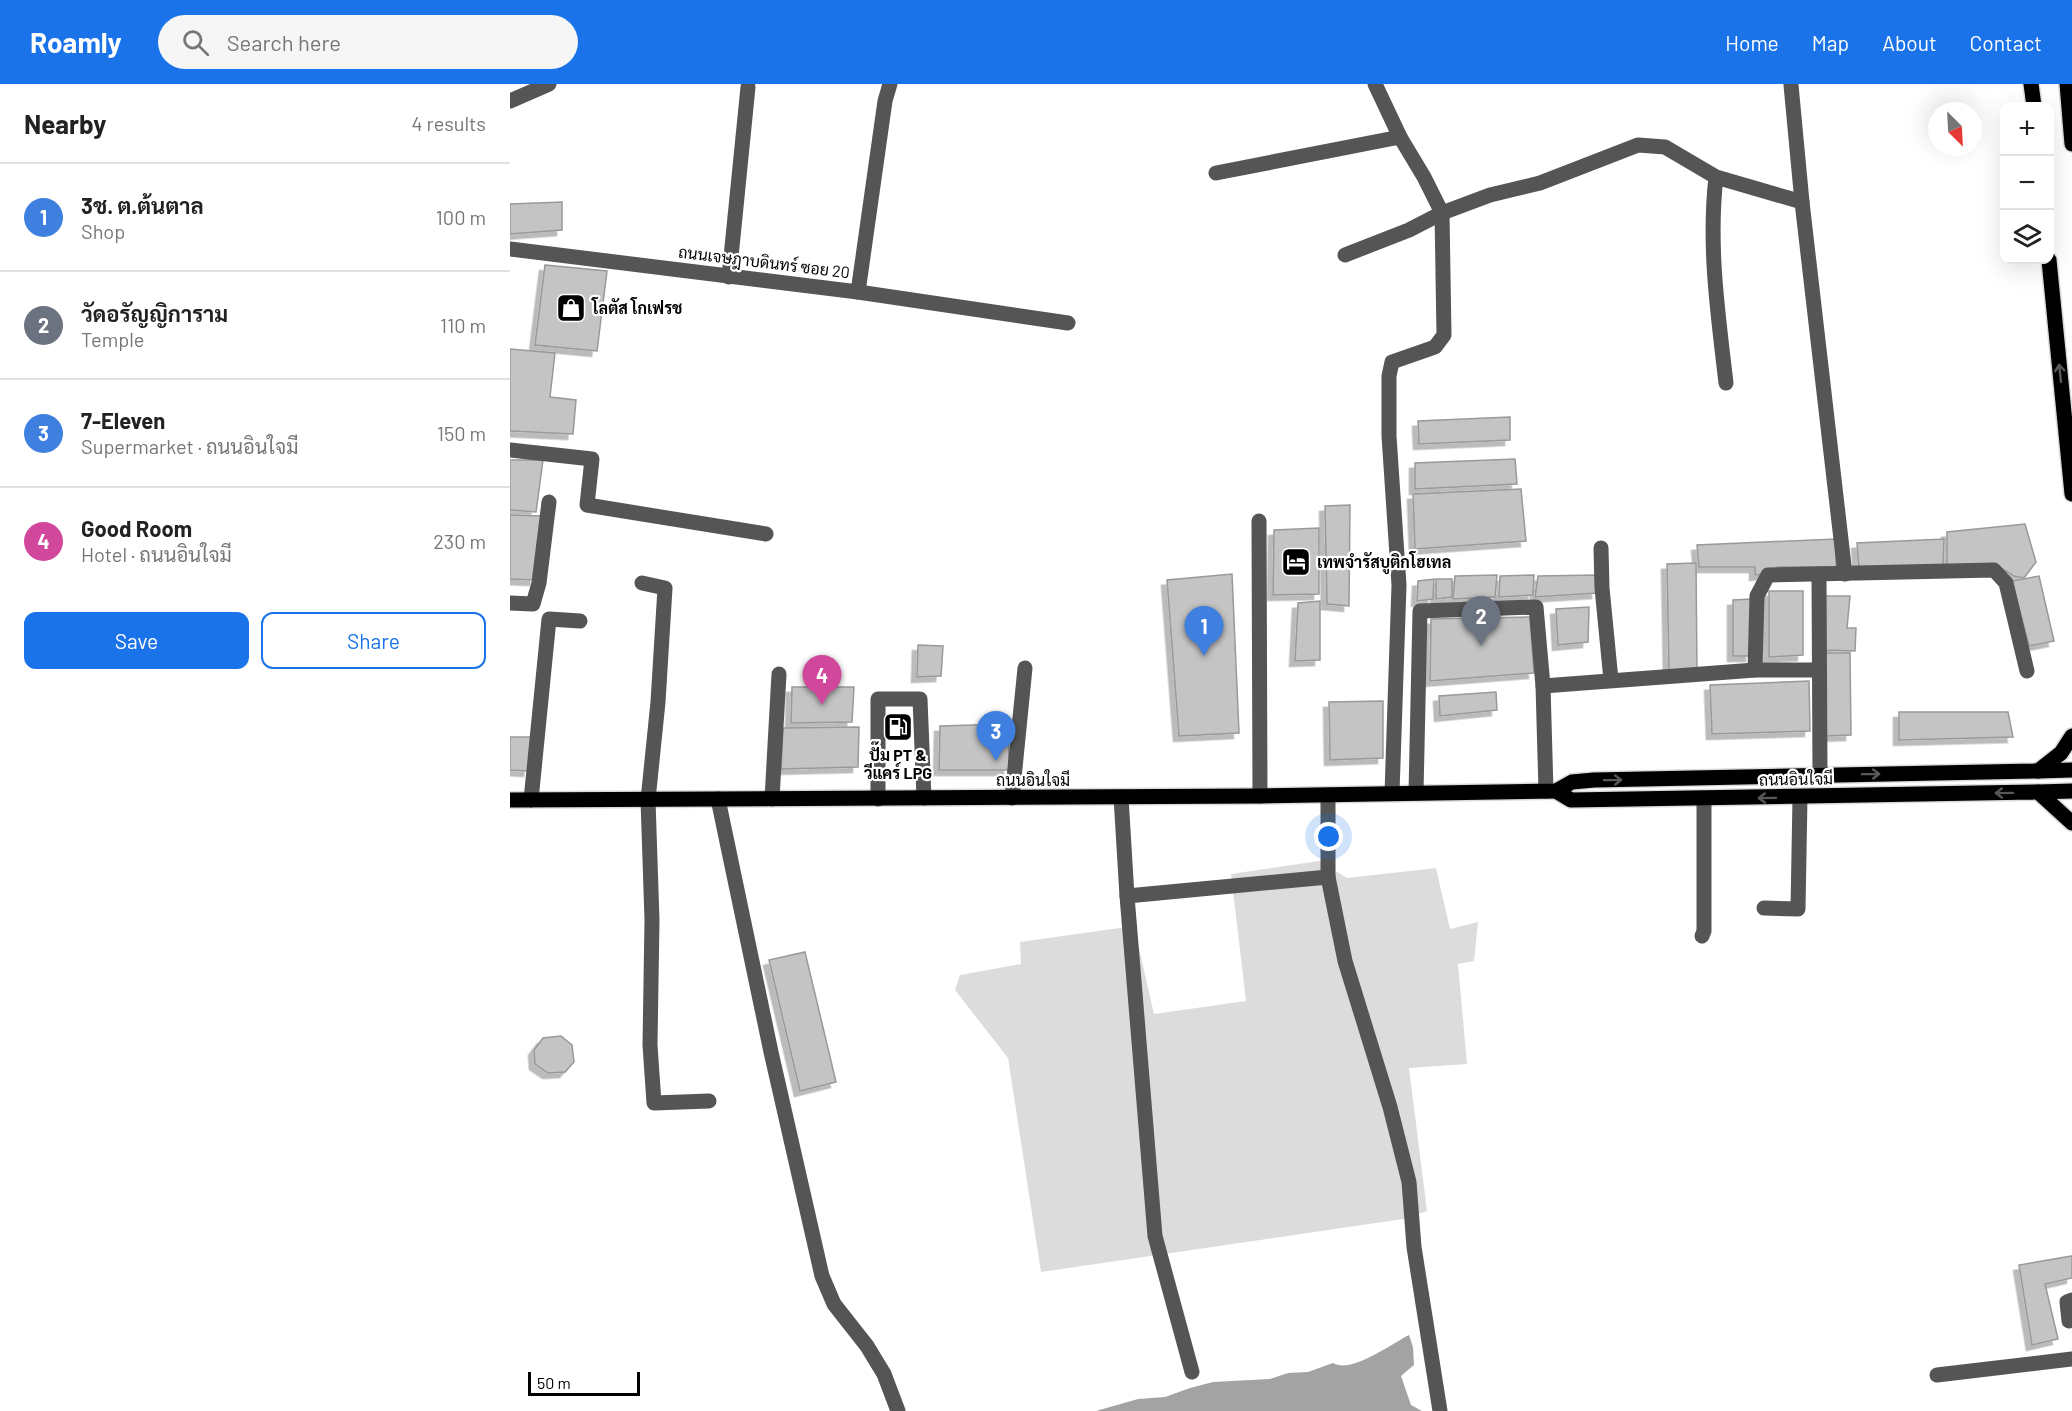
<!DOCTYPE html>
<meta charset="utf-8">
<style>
:root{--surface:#fff;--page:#f6f6f6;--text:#222;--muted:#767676;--line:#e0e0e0;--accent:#1a73e8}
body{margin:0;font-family:Barlow,Sarabun,sans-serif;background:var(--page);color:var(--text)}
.controls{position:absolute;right:18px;top:18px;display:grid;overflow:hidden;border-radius:12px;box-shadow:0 6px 24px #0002}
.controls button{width:54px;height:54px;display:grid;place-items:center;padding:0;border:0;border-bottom:2px solid var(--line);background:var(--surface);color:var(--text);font:30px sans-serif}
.compass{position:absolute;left:1418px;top:18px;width:54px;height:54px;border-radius:50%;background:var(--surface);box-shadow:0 6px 24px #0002;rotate:156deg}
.scale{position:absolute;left:18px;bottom:15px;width:112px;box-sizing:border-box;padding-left:6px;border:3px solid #000;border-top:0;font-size:16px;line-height:21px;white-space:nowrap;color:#000;-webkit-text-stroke:4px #fff;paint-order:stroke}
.you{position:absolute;left:819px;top:753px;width:21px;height:21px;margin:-15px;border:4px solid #fff;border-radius:50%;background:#1a73e8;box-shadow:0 0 0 9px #1a73e833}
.badge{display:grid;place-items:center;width:39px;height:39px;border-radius:50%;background:var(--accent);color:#fff;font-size:20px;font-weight:700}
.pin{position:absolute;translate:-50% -50px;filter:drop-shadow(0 2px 3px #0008)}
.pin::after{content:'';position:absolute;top:32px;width:21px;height:18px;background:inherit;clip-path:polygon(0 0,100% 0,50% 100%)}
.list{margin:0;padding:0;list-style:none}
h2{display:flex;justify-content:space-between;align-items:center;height:78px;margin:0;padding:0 24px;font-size:26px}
h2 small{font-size:20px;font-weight:400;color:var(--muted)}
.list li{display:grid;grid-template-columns:39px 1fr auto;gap:18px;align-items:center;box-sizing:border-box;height:108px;padding:0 24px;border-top:2px solid var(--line)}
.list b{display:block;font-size:22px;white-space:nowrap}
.list p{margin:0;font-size:20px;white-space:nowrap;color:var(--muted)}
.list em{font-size:20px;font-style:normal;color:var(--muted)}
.actions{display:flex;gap:12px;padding:18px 24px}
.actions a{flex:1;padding:14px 0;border:2px solid var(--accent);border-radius:12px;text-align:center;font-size:21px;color:var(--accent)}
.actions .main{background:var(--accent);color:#fff}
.icon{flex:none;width:33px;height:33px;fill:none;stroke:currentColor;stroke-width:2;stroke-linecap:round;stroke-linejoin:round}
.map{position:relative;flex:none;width:1562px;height:1327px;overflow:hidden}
header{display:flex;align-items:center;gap:36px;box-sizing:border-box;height:84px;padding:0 30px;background:var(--accent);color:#fff}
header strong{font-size:28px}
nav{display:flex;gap:33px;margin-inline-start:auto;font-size:21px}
.search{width:420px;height:54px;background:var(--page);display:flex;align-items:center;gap:15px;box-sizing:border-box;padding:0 21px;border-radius:33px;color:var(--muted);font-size:22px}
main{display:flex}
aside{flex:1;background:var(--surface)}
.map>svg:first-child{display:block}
</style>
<header>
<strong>Roamly</strong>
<div class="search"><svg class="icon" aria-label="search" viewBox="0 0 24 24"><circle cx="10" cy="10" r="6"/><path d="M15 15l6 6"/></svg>Search here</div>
<nav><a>Home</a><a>Map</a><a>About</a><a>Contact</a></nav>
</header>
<main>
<aside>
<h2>Nearby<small>4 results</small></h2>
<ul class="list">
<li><span class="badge" style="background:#3f7fe0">1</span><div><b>3ช. ต.ต้นตาล</b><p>Shop</p></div><em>100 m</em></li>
<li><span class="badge" style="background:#6b7280">2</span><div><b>วัดอรัญญิการาม</b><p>Temple</p></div><em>110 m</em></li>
<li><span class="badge" style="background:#3f7fe0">3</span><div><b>7-Eleven</b><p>Supermarket · ถนนอินใจมี</p></div><em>150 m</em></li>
<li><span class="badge" style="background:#d1479c">4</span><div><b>Good Room</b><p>Hotel · ถนนอินใจมี</p></div><em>230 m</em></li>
</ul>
<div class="actions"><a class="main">Save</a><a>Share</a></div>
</aside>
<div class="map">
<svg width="1562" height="1327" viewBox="0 0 1562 1327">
<defs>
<filter id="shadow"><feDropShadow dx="-5.5" dy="5.5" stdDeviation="0" flood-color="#0004"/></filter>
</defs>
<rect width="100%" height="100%" fill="#fff"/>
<path fill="#dcdcdc" d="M809 777 837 794 926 784 940 845 968 838 964 877 948 880 957 980 899 984 917 1127 893 1135 531 1188 498 974 445 906 450 891 511 880 510 858 624 842 644 930 736 917 721 790Z"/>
<path fill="#a3a3a3" d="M899 1251 903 1263 904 1281 891 1292 901 1321 912 1327H586L628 1315 655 1313 680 1304 703 1298 760 1295 778 1289 798 1288 823 1279C841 1290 881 1260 899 1251Z"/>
<g fill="#c4c4c4" stroke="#999" stroke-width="1.5" filter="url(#shadow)">
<path d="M52 118V146L0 150V120Z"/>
<path d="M35 181 97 187 87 267 25 261Z"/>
<path d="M0 265 45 269 40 313 66 316 63 350 0 347Z"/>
<path d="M1000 333V356L909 360 908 337Z"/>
<path d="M1005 375 1007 400 905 405V379Z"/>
<path d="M0 376H33L26 428 0 426Z"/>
<path d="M1011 405 1016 457 905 465 903 410Z"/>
<path d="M840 421 839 522 817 520 815 422Z"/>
<path d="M0 431 31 432 25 496 0 495Z"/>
<path d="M1515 440 1526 478 1514 494 1504 492 1489 483 1437 482V448Z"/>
<path d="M809 444V510L763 511 764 446Z"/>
<path d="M1326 455V483H1267V489L1245 491V483H1189L1187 461Z"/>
<path d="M1434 455 1433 485H1349L1347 459Z"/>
<path d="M1186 479 1187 586 1159 587 1157 480Z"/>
<path d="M722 490 729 649 669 652 657 496Z"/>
<path d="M987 491 985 513 943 515 945 492Z"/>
<path d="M1024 491 1023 511 989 513 990 492Z"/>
<path d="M1087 491V509L1025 513 1028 492Z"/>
<path d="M1529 492 1544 557 1519 562 1502 497Z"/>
<path d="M924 495 923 515 907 517 908 497Z"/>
<path d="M926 495H942V513L926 515Z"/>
<path d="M1259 507H1293V571L1259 573Z"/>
<path d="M1315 512H1340L1337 544H1346L1345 567 1314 566Z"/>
<path d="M1241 515V572H1223V516Z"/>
<path d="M810 517V576L785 577 788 519Z"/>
<path d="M1079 523 1078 558 1048 561 1046 525Z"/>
<path d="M1020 533 1024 589 920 597 921 535Z"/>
<path d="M408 561 433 562 431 592 407 593Z"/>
<path d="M1314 569H1340L1341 651 1315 652Z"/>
<path d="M1299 597 1300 647 1202 650 1200 601Z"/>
<path d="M282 603H344L342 638 281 639Z"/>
<path d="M986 608 987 626 930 632 929 612Z"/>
<path d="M873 617V674L820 676 819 618Z"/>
<path d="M1389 628H1498L1503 653 1389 656Z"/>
<path d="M498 640 499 686H429L430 642Z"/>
<path d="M349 643 348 683 271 685 273 644Z"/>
<path d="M0 653H22L19 687 0 686Z"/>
<path d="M295 868 326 998 290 1007 259 876Z"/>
<path d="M51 952 62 961 64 978 55 988 38 989 25 980 24 966 33 954Z"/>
<path d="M1562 1172V1194L1535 1200 1548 1255 1522 1261 1509 1181Z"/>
</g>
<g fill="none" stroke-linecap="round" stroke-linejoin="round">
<g stroke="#dbdbdb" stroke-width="18">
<g id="major">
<path d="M1521 0 1524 22"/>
<path d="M1557 0 1562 60"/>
<path d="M1539 176 1562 410"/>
<path d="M1528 687 1562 686"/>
<path d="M1046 707 1061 716 1528 708 1562 739"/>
<path d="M1528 708 1562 707"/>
<path d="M0 716 750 712 1046 707 1062 698 1084 696 1528 687 1551 669 1562 652"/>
</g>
</g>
<g stroke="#555" stroke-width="15">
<path d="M865 0 890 53"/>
<path d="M1281 1 1292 118"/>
<path d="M0 17 39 0"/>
<path d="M706 89 890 53 914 93 932 129 934 251 925 263 882 278 879 292V352L889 501 882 709"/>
<path d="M1206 93C1198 162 1208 230 1216 299"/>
<path d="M0 165 348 208 375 17 380 0"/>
<path d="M835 171 899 146 932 129 980 111 1030 99 1128 61 1155 63 1206 93 1292 118 1335 490"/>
<path d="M219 193 238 3"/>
<path d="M348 208 558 239"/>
<path d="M0 366 82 375 77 421 256 450"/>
<path d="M749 437 750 712"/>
<path d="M1091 464 1092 504 1101 596"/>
<path d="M1309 490 1310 691"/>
<path d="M132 499 155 504 148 618 138 716 142 836 140 961 144 1019 199 1017"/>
<path d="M0 519 23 520 29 499 39 418"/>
<path d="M1245 586 1247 512 1258 491 1484 486 1496 499 1517 587"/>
<path d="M1036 707 1033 602 1245 586H1309"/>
<path d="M906 709 910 527 1026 523 1033 602"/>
<path d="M818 711V793L835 877 880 1023 899 1098 904 1163 930 1327"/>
<path d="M611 713 617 812"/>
<path d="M502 714 515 584"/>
<path d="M208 715 261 968 312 1192 324 1220 357 1262 374 1290 388 1327"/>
<path d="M262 715 269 590"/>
<path d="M368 715V615H410L414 714"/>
<path d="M21 716 39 535 70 537"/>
<path d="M1254 824 1288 825 1290 713"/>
<path d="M1192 852 1194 847V715"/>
<path d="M1559 1237 1557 1218 1562 1216"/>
<path d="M682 1288 645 1152 617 812 818 793"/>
<path d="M1427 1291 1562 1275"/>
</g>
<use href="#major" stroke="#000" stroke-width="15"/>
</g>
<defs><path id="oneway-shaft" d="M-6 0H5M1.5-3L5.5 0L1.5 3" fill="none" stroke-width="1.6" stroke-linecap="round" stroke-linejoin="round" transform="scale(1.5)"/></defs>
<g stroke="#595959">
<use href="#oneway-shaft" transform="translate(1550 289) rotate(-96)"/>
<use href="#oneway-shaft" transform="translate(1361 690) rotate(-1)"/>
<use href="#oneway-shaft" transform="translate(1103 696) rotate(-1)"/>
<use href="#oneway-shaft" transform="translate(1494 709) rotate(179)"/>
<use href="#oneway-shaft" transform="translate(1257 714) rotate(179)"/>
</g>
<defs>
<g id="shop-square" transform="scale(1.5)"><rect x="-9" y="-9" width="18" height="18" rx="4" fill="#000" stroke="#fff"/><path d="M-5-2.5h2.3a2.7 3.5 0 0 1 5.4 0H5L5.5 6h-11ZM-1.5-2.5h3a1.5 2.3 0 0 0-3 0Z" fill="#fff"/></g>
<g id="hotel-square" transform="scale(1.5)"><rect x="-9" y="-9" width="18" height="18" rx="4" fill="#000" stroke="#fff"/><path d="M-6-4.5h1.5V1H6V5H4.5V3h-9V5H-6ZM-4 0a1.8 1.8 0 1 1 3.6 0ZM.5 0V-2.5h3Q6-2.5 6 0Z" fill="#fff"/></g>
<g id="fuel-square" transform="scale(1.5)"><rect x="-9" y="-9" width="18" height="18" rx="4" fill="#000" stroke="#fff"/><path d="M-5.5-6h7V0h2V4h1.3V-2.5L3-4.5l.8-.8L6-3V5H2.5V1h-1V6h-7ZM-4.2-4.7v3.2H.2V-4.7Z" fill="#fff"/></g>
</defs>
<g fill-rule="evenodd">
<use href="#shop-square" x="61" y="224"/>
<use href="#hotel-square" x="786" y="478"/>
<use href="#fuel-square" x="388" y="643"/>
</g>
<g text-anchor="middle" stroke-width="4.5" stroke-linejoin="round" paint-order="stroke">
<g font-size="16" fill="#000" stroke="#fff">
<text transform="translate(254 178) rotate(7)" y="6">ถนนเจษฎาบดินทร์ ซอย 20</text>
<text transform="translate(1286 695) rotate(-1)" y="6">ถนนอินใจมี</text>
<text x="523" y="702">ถนนอินใจมี</text>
</g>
<g font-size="16" font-weight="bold" fill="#000" stroke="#fff" text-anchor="start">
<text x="82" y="230">โลตัส โกเฟรช</text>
<text x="807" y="484">เทพจำรัสบูติกโฮเทล</text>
<text x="388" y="677" text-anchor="middle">ปั๊ม PT &amp;<tspan x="388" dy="18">วีแคร์ LPG</tspan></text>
</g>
</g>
</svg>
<div class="controls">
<button>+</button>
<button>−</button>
<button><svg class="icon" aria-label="layers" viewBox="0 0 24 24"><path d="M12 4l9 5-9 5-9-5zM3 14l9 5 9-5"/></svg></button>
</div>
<svg class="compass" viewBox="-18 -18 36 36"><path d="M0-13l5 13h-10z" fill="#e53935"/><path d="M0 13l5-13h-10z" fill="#767676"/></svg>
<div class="scale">50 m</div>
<div class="you"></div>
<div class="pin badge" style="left:694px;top:572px;background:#3f7fe0">1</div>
<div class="pin badge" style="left:971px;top:562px;background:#6b7280">2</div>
<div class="pin badge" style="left:486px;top:677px;background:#3f7fe0">3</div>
<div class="pin badge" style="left:312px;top:621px;background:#d1479c">4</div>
</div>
</main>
